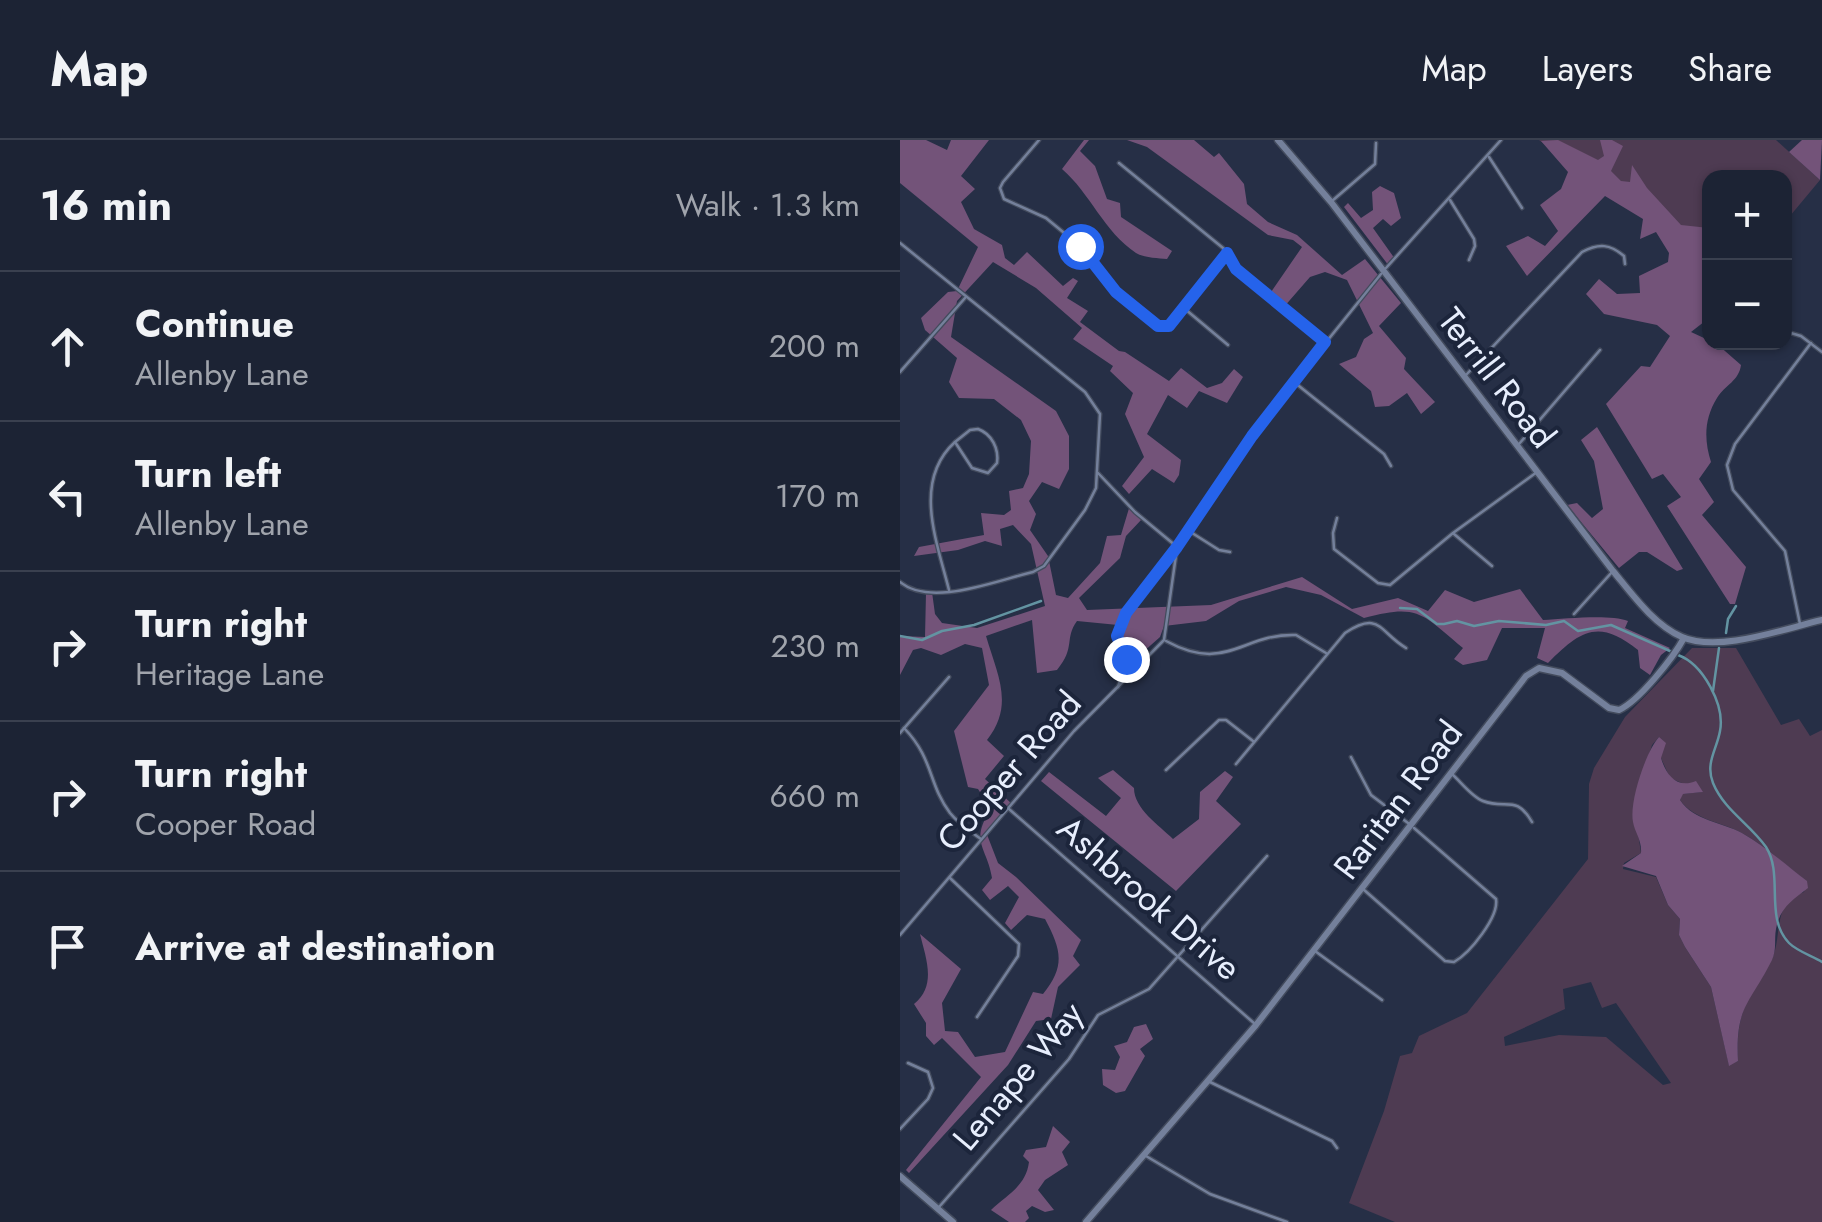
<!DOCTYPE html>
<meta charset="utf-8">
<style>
:root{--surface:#1c2334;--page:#292f40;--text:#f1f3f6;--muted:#a0a4ac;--line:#3a404f}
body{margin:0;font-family:Jost,sans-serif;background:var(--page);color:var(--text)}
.controls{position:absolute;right:30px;top:30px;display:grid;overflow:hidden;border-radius:20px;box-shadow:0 2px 8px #0004}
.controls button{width:90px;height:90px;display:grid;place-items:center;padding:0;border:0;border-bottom:2px solid var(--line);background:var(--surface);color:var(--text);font:50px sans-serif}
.stop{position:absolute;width:30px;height:30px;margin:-22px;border:8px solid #2563eb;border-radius:50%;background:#fff}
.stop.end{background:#2563eb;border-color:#fff;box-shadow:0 2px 10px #0008}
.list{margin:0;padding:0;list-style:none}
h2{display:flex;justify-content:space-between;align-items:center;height:130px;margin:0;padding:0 40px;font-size:42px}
h2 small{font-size:32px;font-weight:400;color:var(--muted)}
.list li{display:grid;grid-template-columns:65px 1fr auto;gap:30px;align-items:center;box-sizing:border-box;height:150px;padding:0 40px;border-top:2px solid var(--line)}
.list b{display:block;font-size:38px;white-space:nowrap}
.list p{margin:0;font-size:32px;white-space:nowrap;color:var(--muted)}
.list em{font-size:32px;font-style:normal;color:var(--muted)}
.icon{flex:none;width:55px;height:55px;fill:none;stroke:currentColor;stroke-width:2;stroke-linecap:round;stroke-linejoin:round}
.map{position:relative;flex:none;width:922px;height:1082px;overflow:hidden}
header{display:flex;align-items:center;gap:60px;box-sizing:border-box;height:140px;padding:0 50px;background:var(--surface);border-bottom:2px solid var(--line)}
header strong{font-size:48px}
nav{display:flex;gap:55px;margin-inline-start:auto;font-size:35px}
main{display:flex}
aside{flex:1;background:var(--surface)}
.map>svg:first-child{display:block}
</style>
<header>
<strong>Map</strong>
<nav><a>Map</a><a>Layers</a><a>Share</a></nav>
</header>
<main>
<aside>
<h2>16 min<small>Walk · 1.3 km</small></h2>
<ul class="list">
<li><svg class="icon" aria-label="ahead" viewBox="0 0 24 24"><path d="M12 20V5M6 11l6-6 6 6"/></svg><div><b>Continue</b><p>Allenby Lane</p></div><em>200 m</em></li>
<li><svg class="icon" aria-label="left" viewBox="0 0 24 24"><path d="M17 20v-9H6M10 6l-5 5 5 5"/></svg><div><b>Turn left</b><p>Allenby Lane</p></div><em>170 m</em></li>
<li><svg class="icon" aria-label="right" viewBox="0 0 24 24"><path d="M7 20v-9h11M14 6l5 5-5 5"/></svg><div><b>Turn right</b><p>Heritage Lane</p></div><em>230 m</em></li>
<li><svg class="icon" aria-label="right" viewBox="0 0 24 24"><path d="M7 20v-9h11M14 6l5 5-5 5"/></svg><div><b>Turn right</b><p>Cooper Road</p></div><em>660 m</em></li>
<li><svg class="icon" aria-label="arrive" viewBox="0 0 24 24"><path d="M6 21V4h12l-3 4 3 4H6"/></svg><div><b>Arrive at destination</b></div></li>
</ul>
</aside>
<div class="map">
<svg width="922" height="1082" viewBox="0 0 922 1082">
<rect width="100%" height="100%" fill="#262f46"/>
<g fill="#4e3b52" fill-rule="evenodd">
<path d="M639 0H876L920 40 885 82 884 38H809V103L676 28Z"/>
<path d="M792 508H836L881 585 899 579 910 596 922 590V1082H495L449 1063 484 971 500 916 512 913 519 896 567 873 688 719 689 644 694 628 725 577ZM759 597 761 618 770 638 802 652 782 654 780 660C794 680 822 682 842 693 865 706 886 725 907 742L904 752C871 764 883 795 872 819 867 828 860 836 855 845 840 870 836 893 838 921L829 925 811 847 785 807 779 795 780 779 768 765 756 737 723 729 724 723 741 713 734 666 752 605ZM691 842 702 868 716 863 771 943 763 945 706 897 659 895 605 906 604 897 665 869 663 849Z"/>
</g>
<g fill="#735379">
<path d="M0 0H26L47 10 51 0H89L61 36 75 49 61 62 74 89 102 105 105 118 114 125 127 112 163 146 173 138 178 141 167 158 188 171 180 182 219 211 225 212 269 241 281 228 307 248 322 243 334 229 343 237 327 263 299 251 287 268 268 255 247 294 281 320 279 335 274 343 252 329 229 354 222 346 244 317 225 274 233 253 210 231 213 226 173 199 182 188 136 148 93 122 57 161 51 197 156 271 169 296V329L159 349 142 342 129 361 136 374 130 390 148 416 156 455 168 458 200 423 207 396 221 395 230 365 242 379 226 396 220 418 179 458 187 470 311 465 402 437 452 469 498 458 528 471 545 450 574 462 620 449 643 480C666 479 709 474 728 481L725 488 770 508 761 515 750 535 740 528 738 510C698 478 680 491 648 523L637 518 645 488H602L587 520 563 525 554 519 563 508C522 474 519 463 464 478L421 455 386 447 339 461 306 481 264 486 260 497 233 521 218 485 177 481C164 499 176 507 157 530L137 533 132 480 86 496C97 534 115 565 87 600L104 616 85 639 112 664 86 692 98 723 116 737 181 800 173 816 180 825 158 847 151 879 136 881 108 925 9 1033 6 1030 81 937 42 898 34 905 26 896V883L14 864C37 845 26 819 20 794L61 829 42 863 45 891 58 892 75 917 105 912 133 852 143 854C166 826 161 809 145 779L127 775 111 790 105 783 119 757 108 746 90 760 82 750 92 738C87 707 69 702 91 669L78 649 68 647 54 591 89 545 82 508 65 504 41 515 21 508 13 510 0 535V496L25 497 26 453 32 452 35 474 42 483 77 488 145 466 131 404 113 385 100 389 102 406 85 401 58 410 14 416 19 407 84 395 81 373 104 375 111 370 109 351 123 348 129 334 131 301 121 280 94 259 59 258 49 242 57 218 25 190 21 178 48 152 57 151 78 107 0 43Z"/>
<path d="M184 0H189L180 11 195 26 207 59 220 63 221 77 272 111 267 119C258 118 244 118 236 113 204 92 190 53 162 29Z"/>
<path d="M227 0H294L314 17 319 13 344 44 347 64 368 82 397 95 442 135 465 119 501 163 479 186 506 218 504 229 535 262 521 274 507 253 489 266 475 267 471 251 439 224 456 217 464 199 473 193 447 140 425 132 410 137 383 168 369 155 402 107 393 100 368 95 247 7Z"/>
<path d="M658 0 698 20 704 16 700 0H712L723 6 711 31 721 41 730 42 732 25 747 48 781 85 809 88V178L791 192 817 204 841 225C839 241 825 245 817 258 804 279 804 300 811 322L799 339 814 362 802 375 846 427 835 464H830L767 366 781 357 763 334 752 339 706 264 741 226 750 227 770 196 757 185 704 174 686 154 699 139 717 154 740 153 739 136 768 122 769 113 756 92 740 99 743 79 705 56 627 136 606 106 628 96 645 106 658 91 640 65 661 49 668 32 641 1Z"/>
<path d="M902 0H922L920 40 889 12Z"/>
<path d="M480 46 494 53 501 78 491 86 483 79 473 88 495 119 489 126 444 67 448 63 461 78 473 70 472 52Z"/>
<path d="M697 287 783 429 777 431 747 412H739L719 428 667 365 677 363 692 378 703 369 694 321 681 300Z"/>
<path d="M759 597 766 603 761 618C766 635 777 649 796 641L803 652 783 654 780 660C794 681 822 682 842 693 865 706 886 725 907 741L908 748C893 760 880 767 876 789 874 800 877 809 872 820 850 864 835 866 838 921L829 926 811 847 785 807 779 795 780 779 768 765 756 736 722 726 741 713C742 700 735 693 733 682 729 662 746 611 759 597Z"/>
<path d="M213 630 234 648C234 669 259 685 273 699L299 679 300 652 325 631 333 637 316 661 341 684 276 751 141 641 149 632 206 676 221 658 198 638Z"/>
<path d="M246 884 253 899 240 909 245 916 225 951 216 953 203 945 202 929 215 930 220 917 214 906 227 902 234 887Z"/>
<path d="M153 986 170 1002 162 1012 168 1025 145 1040 138 1050 154 1070 145 1072 132 1066 126 1071 129 1078 125 1082H109L91 1070C107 1055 126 1046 129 1022L123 1016 126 1010 146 1007Z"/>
</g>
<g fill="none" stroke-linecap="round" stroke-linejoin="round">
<g stroke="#6394a2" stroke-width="2.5">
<path d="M500 468 517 469 537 484H544L557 481 574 486 599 481 646 485 664 481 678 491 711 485 770 511"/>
<path d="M826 493 828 479 836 466"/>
<path d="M0 496 22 500 42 491 74 485 141 461"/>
<path d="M778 515C803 524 825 565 820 591 817 609 805 623 813 643 824 670 850 684 866 707 884 735 864 777 889 803 897 811 912 816 922 822"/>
<path d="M813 551 819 508"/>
</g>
<g stroke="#434b5d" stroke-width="5">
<g id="street">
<path d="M139 0 103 42 100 48 104 59 146 78 180 106 216 151 258 187 269 186 327 113"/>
<path d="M589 17 622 68"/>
<path d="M219 23 323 108 336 129 424 201"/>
<path d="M550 60 574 99 575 106 569 120"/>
<path d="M432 61 475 24 476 3"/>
<path d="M0 103 185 252 200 274 196 348 185 370 144 426 133 432C97 440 31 468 0 442"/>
<path d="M486 128 601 0"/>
<path d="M285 169 328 205"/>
<path d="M884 191 901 196 922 212"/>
<path d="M0 232 65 158"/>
<path d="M566 235 682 112C699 103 710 104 724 116L725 124"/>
<path d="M394 242 484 314 491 326"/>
<path d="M78 289C92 294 99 309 97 323L88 333 72 328 55 302 70 290Z"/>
<path d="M619 304 700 210"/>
<path d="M198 333 235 372 276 406"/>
<path d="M437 378 433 393 434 409 478 443 490 445 553 393 637 332"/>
<path d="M289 391 319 410 330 412"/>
<path d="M554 394 592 426"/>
<path d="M49 450C37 402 12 341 55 302"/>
<path d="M674 474 713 431"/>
<path d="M900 484 885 411 833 350 827 325 835 304 911 203"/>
<path d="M266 501C327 534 342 493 396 495L426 513"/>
<path d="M218 547 226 522 217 496 225 473 277 407 365 278 481 134"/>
<path d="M4 588C34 619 28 644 50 673 58 683 70 691 81 699"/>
<path d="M0 593 49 537"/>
<path d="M451 617 471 655 508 683"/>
<path d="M336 624 445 493C480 470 479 492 506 508"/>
<path d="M266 630 319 580H326L353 601"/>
<path d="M552 634C561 642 572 657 583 661 606 670 616 654 632 682"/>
<path d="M109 669 355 884"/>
<path d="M50 738 119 804 118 816 77 877"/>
<path d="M463 749 545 821 554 822C570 813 599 777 596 759L514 688"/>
<path d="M0 795 174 591 264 500 277 408"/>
<path d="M415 811 482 860"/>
<path d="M310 942 432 1001 437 1008"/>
<path d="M0 989 28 959 33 948 28 932 8 923"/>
<path d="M246 1016 310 1054 387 1082"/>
<path d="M39 1067 169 919 198 875 249 849 367 716"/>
</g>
</g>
<g stroke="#434b5d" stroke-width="9">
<g id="secondary">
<path d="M378 0 431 62 713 431C732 454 754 485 782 497 819 513 883 489 922 480"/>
<path d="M0 1036 53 1082"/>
<path d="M186 1082 356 885 626 536 639 528 662 533 709 568 719 570C739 561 773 518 784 498"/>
</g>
</g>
<use href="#street" stroke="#74809b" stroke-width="2.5"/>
<use href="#secondary" stroke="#74809b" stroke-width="6"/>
</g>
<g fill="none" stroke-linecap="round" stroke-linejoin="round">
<path stroke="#2563eb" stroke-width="12" d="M180 106 216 152 258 186H269L327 113 336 129 425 202 352 296 277 407 226 473 217 496 226 519"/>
</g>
<g text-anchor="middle" stroke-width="8" stroke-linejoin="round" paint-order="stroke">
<g font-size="35" fill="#e7eefd" stroke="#1c253b">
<text transform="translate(597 238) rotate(52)" y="12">Terrill Road</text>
<text transform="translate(109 631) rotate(-49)" y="12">Cooper Road</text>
<text transform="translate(498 660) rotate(-53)" y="12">Raritan Road</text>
<text transform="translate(249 758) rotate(41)" y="12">Ashbrook Drive</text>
<text transform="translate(118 936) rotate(-50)" y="12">Lenape Way</text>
</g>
</g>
</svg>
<div class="controls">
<button>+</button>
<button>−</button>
</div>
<div class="stop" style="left:180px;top:106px"></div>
<div class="stop end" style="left:226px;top:519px"></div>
</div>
</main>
